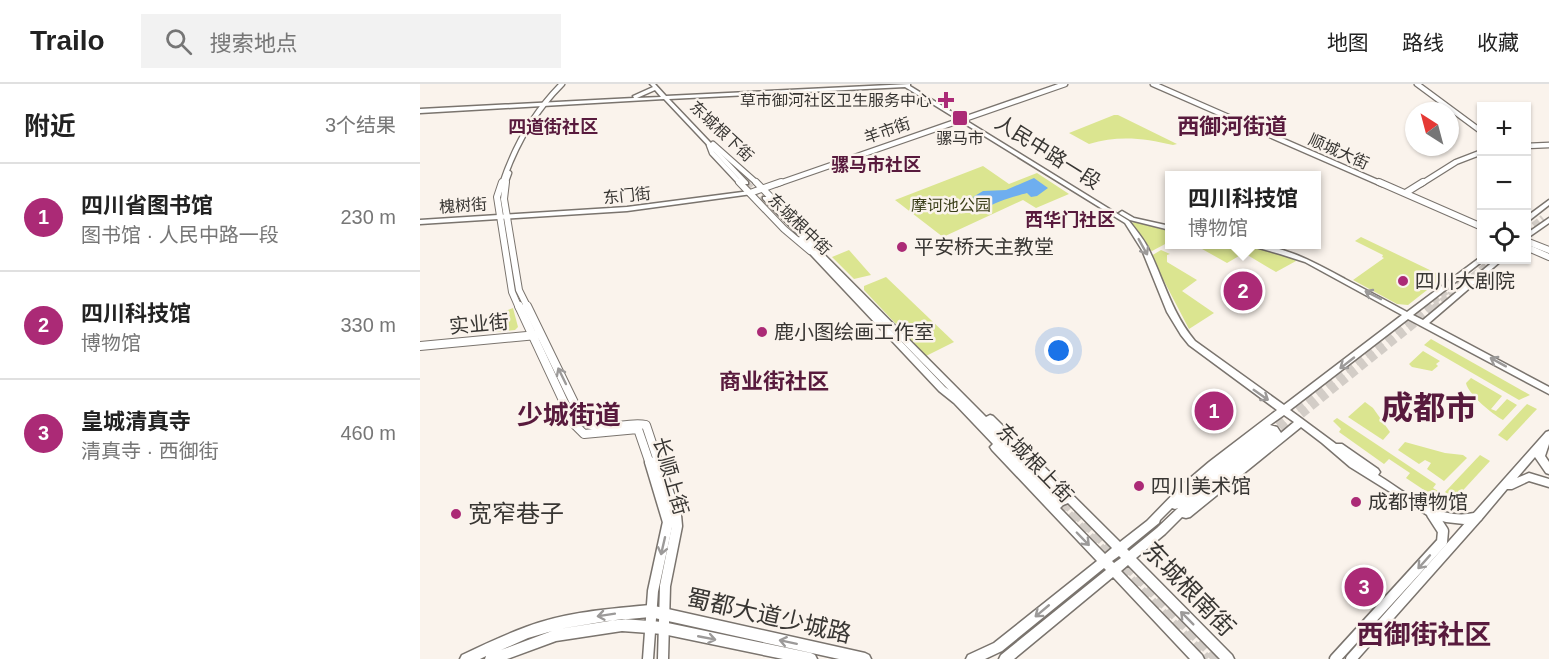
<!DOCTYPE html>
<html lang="zh">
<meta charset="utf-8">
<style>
:root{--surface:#fff;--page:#f2f2f2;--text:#222;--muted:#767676;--line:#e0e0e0;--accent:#ab2a76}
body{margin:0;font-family:Arial,"Noto Sans SC",sans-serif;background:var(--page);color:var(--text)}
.controls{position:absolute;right:18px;top:18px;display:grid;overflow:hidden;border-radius:0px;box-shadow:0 2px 4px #0004}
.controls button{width:54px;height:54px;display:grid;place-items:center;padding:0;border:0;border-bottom:2px solid var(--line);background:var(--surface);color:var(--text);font:30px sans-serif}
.compass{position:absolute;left:985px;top:18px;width:54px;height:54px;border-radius:50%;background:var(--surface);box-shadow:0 2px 4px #0004;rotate:324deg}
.you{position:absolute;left:639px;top:267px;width:21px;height:21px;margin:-15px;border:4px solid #fff;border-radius:50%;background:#1a73e8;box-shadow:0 0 0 9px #1a73e833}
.badge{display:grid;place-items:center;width:39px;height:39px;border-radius:50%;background:var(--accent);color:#fff;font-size:20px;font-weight:700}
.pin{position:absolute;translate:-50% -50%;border:3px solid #fff;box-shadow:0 2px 6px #0006}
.popup{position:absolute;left:745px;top:87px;width:156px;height:78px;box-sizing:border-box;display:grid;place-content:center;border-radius:0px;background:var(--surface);filter:drop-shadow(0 2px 4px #0005);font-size:20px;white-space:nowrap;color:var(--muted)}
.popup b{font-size:22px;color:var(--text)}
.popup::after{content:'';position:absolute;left:50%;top:100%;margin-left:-12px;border:12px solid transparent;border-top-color:var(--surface)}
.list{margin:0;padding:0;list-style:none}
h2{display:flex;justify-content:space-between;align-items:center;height:78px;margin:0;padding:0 24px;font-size:26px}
h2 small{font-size:20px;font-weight:400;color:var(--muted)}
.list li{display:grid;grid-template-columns:39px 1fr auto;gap:18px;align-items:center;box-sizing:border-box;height:108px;padding:0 24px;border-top:2px solid var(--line)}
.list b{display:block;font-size:22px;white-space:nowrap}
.list p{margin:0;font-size:20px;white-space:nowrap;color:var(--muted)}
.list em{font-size:20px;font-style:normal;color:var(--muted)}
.icon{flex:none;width:33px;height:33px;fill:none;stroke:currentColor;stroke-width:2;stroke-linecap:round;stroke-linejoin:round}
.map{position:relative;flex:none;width:1129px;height:575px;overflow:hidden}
header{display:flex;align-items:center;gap:36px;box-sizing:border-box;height:84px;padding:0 30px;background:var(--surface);border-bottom:2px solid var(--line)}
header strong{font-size:28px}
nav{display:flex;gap:33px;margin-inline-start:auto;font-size:21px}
.search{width:420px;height:54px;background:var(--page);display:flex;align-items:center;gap:15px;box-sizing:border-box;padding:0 21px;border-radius:0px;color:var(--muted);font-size:22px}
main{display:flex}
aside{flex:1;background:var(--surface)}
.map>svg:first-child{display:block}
</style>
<header>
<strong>Trailo</strong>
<div class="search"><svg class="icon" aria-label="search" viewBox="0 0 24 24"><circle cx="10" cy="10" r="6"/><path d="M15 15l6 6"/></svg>搜索地点</div>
<nav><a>地图</a><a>路线</a><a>收藏</a></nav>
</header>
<main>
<aside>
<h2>附近<small>3个结果</small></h2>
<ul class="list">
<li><span class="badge">1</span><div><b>四川省图书馆</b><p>图书馆 · 人民中路一段</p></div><em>230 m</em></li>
<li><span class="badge">2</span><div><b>四川科技馆</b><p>博物馆</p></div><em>330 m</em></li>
<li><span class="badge">3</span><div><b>皇城清真寺</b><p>清真寺 · 西御街</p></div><em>460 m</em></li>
</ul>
</aside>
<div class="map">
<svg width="1129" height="575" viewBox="0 0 1129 575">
<rect width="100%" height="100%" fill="#faf3ec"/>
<g fill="#dbe590">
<path d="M694 31H698L757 60 753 61C724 54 698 51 669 60L649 49Z"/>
<path d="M563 82 589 100 617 89 649 110 616 124 603 116 523 153 475 116Z"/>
<path d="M715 138 749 147V158L732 167 728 166 710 139Z"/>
<path d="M941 153 1016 189 1021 195 988 221 977 220 933 196 964 174 962 173 963 171 935 157Z"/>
<path d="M775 161C800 160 857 162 876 177L856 188 824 169 807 179Z"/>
<path d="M429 166 451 191 434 195 412 173Z"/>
<path d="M741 166 750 170 747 171V178L777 196 762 207 794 229 769 245 731 172Z"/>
<path d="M466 193 534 258 506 272 444 206V202Z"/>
<path d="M93 224 98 243 95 246 73 248 85 227Z"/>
<path d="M1011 255 1110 311 1099 316 1004 261Z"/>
<path d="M1003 267 1020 277 1016 280 1018 282 1012 287 992 283 989 280Z"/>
<path d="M1051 294 1082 312 1071 325 1076 327 1087 315 1097 321 1083 336C1072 330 1048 310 1046 299Z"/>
<path d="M945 318 953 324 970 348 963 356 928 333Z"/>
<path d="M1107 320 1117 325 1087 357 1078 351Z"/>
<path d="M917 334 1016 400 1013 404 1018 407 1013 412 986 394 990 389 969 375 964 380 919 348 921 345 913 337Z"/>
<path d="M985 358 1025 369 1043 371 1047 374 1024 397 1007 385 1011 379 1005 376 999 380 978 366Z"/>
<path d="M1060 371 1070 377 1035 415 1025 408Z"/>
</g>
<path fill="#6eaeef" d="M614 94 628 104 617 112 611 113 607 109C596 112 573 118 566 125L553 122 555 116 553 113 563 107 586 106Z"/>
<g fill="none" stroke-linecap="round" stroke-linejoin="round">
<g stroke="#d3cdc7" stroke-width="7" stroke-dasharray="7 3" stroke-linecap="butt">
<path d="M326 99 342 115"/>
<path d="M1106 148 1123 134"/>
<path d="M1005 224 1039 197"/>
<path d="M1014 224 1073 176"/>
</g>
<g stroke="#d3cdc7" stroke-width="8" stroke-dasharray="8 4.5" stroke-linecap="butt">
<path d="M847 348 1007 222"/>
<path d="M852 354 1016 222"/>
</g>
<g stroke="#d3cdc7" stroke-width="10" stroke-dasharray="10 5" stroke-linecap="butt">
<path d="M644 417 797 575"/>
<path d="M638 420 787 575"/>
</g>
<g stroke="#7a746e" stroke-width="7">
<g id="secondary-far3">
<path d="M733 0 962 100"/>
<path d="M997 0 1062 48"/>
<path d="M293 60 338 100"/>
<path d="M289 61 292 69 321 100"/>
<path d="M1106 62 1129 61"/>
<path d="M82 100C95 61 113 29 142 0"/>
<path d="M85 100 89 89"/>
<path d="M357 100 645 0"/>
<path d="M1001 100 1036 78 1062 68"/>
</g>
</g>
<g stroke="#7a746e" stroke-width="8">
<g id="secondary-far2">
<path d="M82 98 77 113 92 208 99 224"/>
<path d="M86 98 84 115 99 206 108 224"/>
<path d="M319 98 364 145 390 167"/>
<path d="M336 98 381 144 397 165"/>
<path d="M959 98 1062 143"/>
<path d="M987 108 1003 98"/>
<path d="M330 109 361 98"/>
<path d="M1106 157 1129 166"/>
<path d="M1106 163 1129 173"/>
</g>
</g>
<g stroke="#7a746e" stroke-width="10">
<g id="secondary-far1">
<path d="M99 222 154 340 164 350 218 345 230 380"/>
<path d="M107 222 162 335C179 353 205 336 226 341L239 380"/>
<path d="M0 262 117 251"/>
</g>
</g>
<g stroke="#7a746e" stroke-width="13">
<g id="secondary">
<path d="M238 378 256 431 257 442 245 502 243 575"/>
<path d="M228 575 233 507 248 438 230 378"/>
<path d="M915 575 1022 458 1023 447 1012 430"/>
<path d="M931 575 1057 433"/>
</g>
</g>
<g stroke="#7a746e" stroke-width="3">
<g id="primary">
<path d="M230 0H235L246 12 490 0V2L709 137C716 146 723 154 728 164 744 196 751 228 775 257L864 321 982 231 885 178 860 170 825 160C862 160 894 178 925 195 946 206 967 217 987 228L1062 172V176H1064L993 231 1003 236 1075 176H1082L1081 177 1009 239 1129 303V310L988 235 870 326 916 360H922L958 385 960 388 958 391C987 409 1018 437 1054 429L1126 348 1129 347V360L1125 372 1129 378V390L1126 389 1115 373 1097 394 1109 389 1129 395V403L1109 397 1092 405H1087L1061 436 1044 440 1026 438 1012 434 930 383 902 359 881 343 770 433 766 434 762 433 745 450 716 474 812 571 814 575H800L708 481 701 487 782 571 784 575H770L693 493 594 575H579L581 571 686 486 684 484 582 567 565 575H546L548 571 574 559 677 477 572 366 570 363 573 360 534 319 519 307 377 156V154L380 153 343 115V113H347L566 333 570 331 573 332 700 458 727 437 762 401 789 378 857 326 769 261 761 251 747 228 722 166 705 139 485 3 249 15 328 98V100H324L244 15 0 29V25L214 14 213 12 233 3ZM235 6 241 13 217 14ZM458 233 529 306 525 303ZM864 331 874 338 861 349 857 343 850 341ZM648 419 692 464 685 470 640 424 643 421ZM752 424 755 425 758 424 737 444 709 467 707 465 739 439 740 436ZM699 472 701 474 694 479 692 477Z"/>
<path d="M330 107 333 109 332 110 207 127 0 140V136L207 123Z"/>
<path d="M1129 116V121L1106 139V133Z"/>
<path d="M702 127 714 134 750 142V146L710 136 700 130 699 129Z"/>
<path d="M1129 134V139L1106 155V150Z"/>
<path d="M230 521 445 569 449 571 451 575H419L230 533 187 537 139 545 202 535 243 538 391 569 395 571 397 575H363L243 550 202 547 136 557 87 575H65L66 572 60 575H40L42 571C63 561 84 551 106 543 145 528 189 525 230 521ZM132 547 81 566 108 554Z"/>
</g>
</g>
<use href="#secondary-far3" stroke="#fff" stroke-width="4.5"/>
<use href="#secondary-far2" stroke="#fff" stroke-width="6"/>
<use href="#secondary-far1" stroke="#fff" stroke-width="8"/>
<use href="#secondary" stroke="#fff" stroke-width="10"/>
<use href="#primary" fill="#fff" fill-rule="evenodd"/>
</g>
<defs><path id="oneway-shaft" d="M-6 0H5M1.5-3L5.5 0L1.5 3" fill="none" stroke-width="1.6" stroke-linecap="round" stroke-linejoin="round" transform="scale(1.5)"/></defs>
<g stroke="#9c9a99">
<use href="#oneway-shaft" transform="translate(723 163) rotate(61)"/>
<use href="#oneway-shaft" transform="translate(953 211) rotate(-153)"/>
<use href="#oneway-shaft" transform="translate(1078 278) rotate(-151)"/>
<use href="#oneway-shaft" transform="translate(927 279) rotate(142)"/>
<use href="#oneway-shaft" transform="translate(142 292) rotate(-116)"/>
<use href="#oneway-shaft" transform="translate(841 311) rotate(35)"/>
<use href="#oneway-shaft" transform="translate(663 455) rotate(46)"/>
<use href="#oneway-shaft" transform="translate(243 462) rotate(103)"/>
<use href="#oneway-shaft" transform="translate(1004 478) rotate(132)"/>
<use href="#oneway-shaft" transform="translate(622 527) rotate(140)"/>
<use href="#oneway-shaft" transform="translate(186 531) rotate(171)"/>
<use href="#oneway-shaft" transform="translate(767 534) rotate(-135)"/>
<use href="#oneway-shaft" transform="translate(287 554) rotate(11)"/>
<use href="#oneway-shaft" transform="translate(368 558) rotate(-168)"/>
</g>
<g fill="#ab2a76" stroke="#faf3ec" stroke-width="2">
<path d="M523 7h6v6h6v6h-6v6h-6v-6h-6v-6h6z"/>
<rect x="532" y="26" width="16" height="16" rx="3"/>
<circle cx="482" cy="163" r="6"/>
<circle cx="983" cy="197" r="6"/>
<circle cx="342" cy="248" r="6"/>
<circle cx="719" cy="402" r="6"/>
<circle cx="936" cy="418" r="6"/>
<circle cx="36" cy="430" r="6"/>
</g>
<g text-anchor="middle" stroke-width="5" stroke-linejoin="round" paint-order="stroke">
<g font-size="16" fill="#383633" stroke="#faf3ec" text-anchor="end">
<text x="512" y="22">草市御河社区卫生服务中心</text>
<text x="540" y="60" text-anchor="middle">骡马市</text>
</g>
<g font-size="16" fill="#383633" stroke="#faf3ec">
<text transform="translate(467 46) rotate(-19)" y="6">羊市街</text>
<text transform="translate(302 47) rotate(43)" y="6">东城根下街</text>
<text transform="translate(919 67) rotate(24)" y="6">顺城大街</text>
<text transform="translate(207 111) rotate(-6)" y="6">东门街</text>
<text transform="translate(43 121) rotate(-4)" y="6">槐树街</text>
<text transform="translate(380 140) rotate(44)" y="6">东城根中街</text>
</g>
<g font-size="16" fill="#3a3e18" stroke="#faf3ec">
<text x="531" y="127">摩诃池公园</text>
</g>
<g font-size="18" font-weight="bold" fill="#581a3d" stroke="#faf3ec">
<text x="133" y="49">四道街社区</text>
<text x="456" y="87">骡马市社区</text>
<text x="650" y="142">西华门社区</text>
</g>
<g font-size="20" fill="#383633" stroke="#faf3ec">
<text transform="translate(628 68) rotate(32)" y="7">人民中路一段</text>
<text transform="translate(59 240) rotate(-5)" y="7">实业街</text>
<text transform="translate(615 379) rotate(46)" y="7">东城根上街</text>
<text transform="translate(251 392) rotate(74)" y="7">长顺上街</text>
</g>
<g font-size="20" fill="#383633" stroke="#faf3ec" text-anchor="start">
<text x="494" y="170">平安桥天主教堂</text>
<text x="995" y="204">四川大剧院</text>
<text x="354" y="255">鹿小图绘画工作室</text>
<text x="731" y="409">四川美术馆</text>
<text x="948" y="425">成都博物馆</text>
</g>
<g font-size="22" font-weight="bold" fill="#581a3d" stroke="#faf3ec">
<text x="812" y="50">西御河街道</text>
</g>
<g font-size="22" font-weight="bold" fill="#581a3d" stroke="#faf3ec">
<text x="354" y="305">商业街社区</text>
</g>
<g font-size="24" fill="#383633" stroke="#faf3ec" text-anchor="start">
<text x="48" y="438">宽窄巷子</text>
</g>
<g font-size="24" fill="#383633" stroke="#faf3ec">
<text transform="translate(769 505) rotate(46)" y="8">东城根南街</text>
<text transform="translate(349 532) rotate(13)" y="8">蜀都大道少城路</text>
</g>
<g font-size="26" font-weight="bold" fill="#581a3d" stroke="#faf3ec">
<text x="149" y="340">少城街道</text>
</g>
<g font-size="27" font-weight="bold" fill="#581a3d" stroke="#faf3ec">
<text x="1004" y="560">西御街社区</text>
</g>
<g font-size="32" font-weight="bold" fill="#581a3d" stroke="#faf3ec">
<text x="1009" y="335">成都市</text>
</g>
</g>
</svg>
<div class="controls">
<button>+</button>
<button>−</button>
<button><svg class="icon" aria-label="locate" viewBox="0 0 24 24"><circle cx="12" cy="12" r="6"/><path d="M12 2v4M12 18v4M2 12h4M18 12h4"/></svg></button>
</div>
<svg class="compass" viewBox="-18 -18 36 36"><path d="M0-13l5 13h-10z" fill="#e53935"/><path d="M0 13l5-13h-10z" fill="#767676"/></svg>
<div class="you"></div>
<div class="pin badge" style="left:794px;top:327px">1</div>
<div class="pin badge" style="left:823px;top:207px">2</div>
<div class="popup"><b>四川科技馆</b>博物馆</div>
<div class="pin badge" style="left:944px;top:503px">3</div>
</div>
</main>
